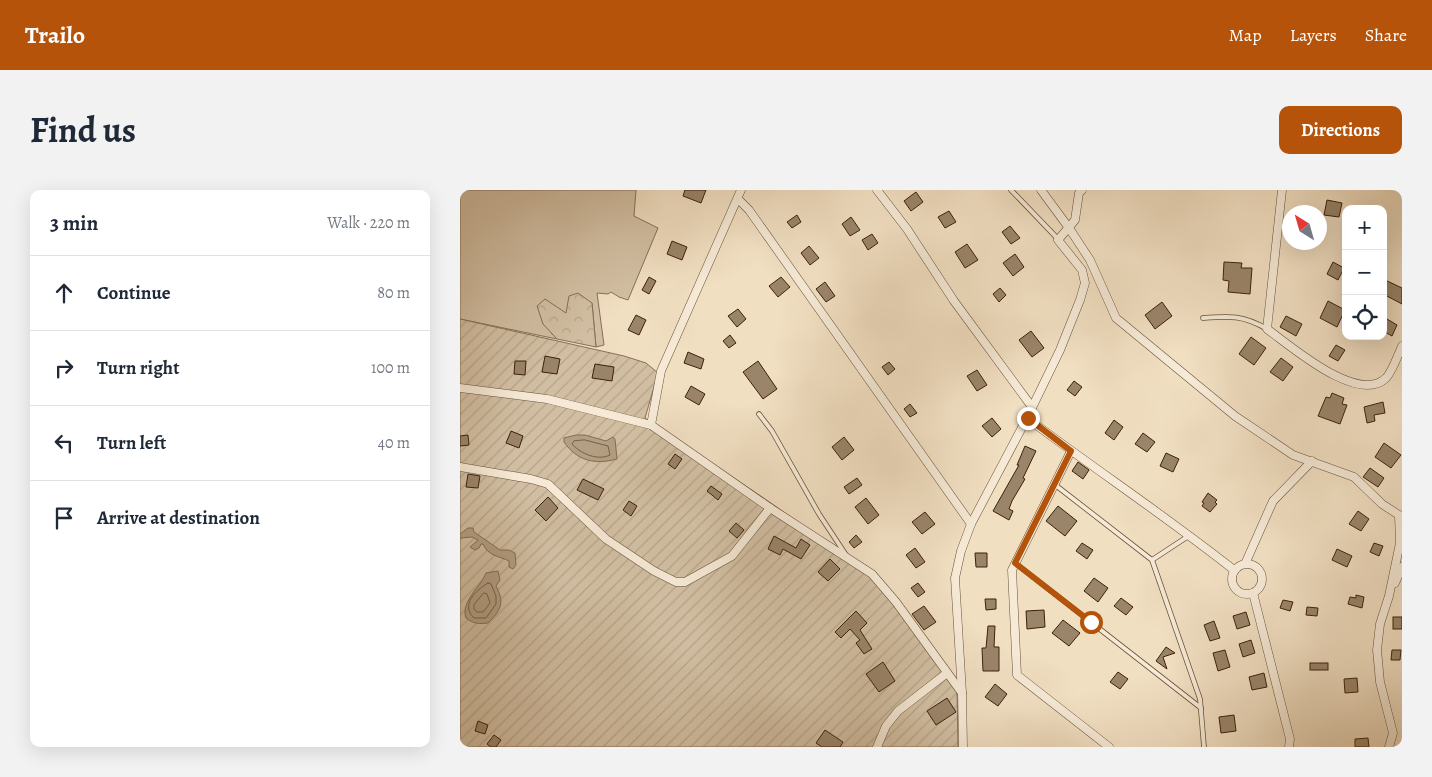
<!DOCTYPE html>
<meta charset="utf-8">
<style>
:root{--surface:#fff;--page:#f2f2f3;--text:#1f2937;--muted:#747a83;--line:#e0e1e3;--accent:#b45309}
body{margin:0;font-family:Alegreya,serif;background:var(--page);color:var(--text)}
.controls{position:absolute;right:15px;top:15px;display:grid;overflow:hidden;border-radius:10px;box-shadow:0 5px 20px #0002}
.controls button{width:45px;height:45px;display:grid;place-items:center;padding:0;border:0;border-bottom:1px solid var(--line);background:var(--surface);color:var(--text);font:25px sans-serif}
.compass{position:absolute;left:822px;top:15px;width:45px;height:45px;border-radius:50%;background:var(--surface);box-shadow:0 5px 20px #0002;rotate:323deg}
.stop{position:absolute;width:15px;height:15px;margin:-11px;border:4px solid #b45309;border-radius:50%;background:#fff}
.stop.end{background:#b45309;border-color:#fff;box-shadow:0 1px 5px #0008}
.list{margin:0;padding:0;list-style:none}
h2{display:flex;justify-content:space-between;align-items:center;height:65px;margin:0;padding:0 20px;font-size:21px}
h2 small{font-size:16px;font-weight:400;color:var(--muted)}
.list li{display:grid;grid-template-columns:32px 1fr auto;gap:15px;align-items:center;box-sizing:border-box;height:75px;padding:0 20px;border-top:1px solid var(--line)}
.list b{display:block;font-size:19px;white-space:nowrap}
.list em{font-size:16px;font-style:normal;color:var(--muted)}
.icon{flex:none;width:28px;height:28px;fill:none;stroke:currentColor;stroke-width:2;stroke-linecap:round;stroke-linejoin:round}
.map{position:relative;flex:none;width:942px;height:557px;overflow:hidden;border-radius:10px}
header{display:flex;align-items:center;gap:30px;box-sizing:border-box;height:70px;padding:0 25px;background:var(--accent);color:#fff}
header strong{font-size:24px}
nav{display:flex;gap:28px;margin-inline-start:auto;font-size:18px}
.intro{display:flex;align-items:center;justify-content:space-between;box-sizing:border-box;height:120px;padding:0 30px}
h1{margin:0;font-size:35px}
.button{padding:12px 22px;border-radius:10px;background:var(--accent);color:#fff;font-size:18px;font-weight:700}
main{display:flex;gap:30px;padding:0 30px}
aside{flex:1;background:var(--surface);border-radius:10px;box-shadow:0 5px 20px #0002}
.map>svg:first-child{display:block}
</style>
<header>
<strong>Trailo</strong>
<nav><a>Map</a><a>Layers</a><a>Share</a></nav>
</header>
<div class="intro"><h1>Find us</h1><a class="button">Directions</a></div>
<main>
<aside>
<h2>3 min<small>Walk · 220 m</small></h2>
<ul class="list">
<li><svg class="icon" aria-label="ahead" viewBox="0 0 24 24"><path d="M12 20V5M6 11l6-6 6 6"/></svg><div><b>Continue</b></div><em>80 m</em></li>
<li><svg class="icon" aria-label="right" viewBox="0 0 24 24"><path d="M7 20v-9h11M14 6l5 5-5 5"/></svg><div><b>Turn right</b></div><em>100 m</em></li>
<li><svg class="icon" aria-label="left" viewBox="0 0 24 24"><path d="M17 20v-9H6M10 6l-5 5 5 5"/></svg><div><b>Turn left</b></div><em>40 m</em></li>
<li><svg class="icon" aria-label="arrive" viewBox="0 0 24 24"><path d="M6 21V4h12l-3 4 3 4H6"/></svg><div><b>Arrive at destination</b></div></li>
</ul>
</aside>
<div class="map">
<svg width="942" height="557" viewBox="0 0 942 557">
<defs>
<pattern id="forest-crowns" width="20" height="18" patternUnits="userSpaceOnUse" patternTransform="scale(1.25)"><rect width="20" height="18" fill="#d2bfa3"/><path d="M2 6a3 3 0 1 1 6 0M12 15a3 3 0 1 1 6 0" fill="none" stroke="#b5a48b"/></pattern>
<pattern id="garden-furrows" width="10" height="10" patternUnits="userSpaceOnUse" patternTransform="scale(1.25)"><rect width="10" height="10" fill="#d2bfa3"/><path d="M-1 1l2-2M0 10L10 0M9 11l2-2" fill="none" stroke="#b5a48b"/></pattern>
</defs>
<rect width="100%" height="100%" fill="#f1dfc2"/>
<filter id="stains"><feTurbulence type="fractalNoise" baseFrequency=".004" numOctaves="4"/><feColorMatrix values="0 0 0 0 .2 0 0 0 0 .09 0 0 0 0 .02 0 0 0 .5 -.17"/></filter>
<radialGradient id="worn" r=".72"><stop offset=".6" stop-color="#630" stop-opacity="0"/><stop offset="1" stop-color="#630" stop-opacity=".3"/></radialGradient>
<path fill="#d2bfa3" stroke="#867056" d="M0 0H176L174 26 198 38 168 110 159 107 151 102 148 104 137 103 144 155 136 157 132 113 106 123 91 143 97 149 0 129Z"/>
<path fill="url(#forest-crowns)" stroke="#867056" d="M118 103 132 113 136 157 97 149 83 134 77 116 85 109 106 123 109 106Z"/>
<path fill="url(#garden-furrows)" stroke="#867056" d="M0 129 164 166 186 173 198 183 185 228 308 311 410 382 497 500 498 557H0Z"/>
<g fill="#b39f83" stroke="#836d53">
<path d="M116 245H125L146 251 153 247 155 249 157 269C135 275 117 271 104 252V248Z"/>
<path d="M8 338H13L14 342 40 360H49L55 363 56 375 53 379 49 377V371C39 366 28 366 23 354H21L19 358 15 360 10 357 18 350 12 347 0 348V344Z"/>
<path d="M38 381 40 390 36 396C45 413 41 420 28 433 20 434 13 434 6 428 0 412 22 395 26 383Z"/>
</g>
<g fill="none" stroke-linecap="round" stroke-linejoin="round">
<g stroke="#776046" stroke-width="1">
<path d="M125 250 148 256 150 265C138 271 121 264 112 254L114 251Z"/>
<path d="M28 393 31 394 36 406V414L26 428H14C0 415 16 400 28 393Z"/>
<path d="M24 403 27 404 30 413 23 422H17L14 419V415Z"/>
</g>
</g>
<g fill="#9a846a" stroke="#3b220a">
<path d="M225 0H246L241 13 223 6Z"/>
<path d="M456 2 463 12 451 21 444 11Z"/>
<path d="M867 10 882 13 879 27 864 25Z"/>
<path d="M489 21 496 32 485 38 478 27Z"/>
<path d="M337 25 341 32 332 38 327 32Z"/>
<path d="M391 27 400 40 390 46 382 34Z"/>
<path d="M550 36 560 48 551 54 542 42Z"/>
<path d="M412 44 418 53 408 60 402 50Z"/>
<path d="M212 51 227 57 222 70 207 64Z"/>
<path d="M507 54 518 70 505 78 495 62Z"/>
<path d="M349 56 359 68 350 75 341 63Z"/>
<path d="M555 64 564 77 553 86 543 73Z"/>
<path d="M764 72 782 73 781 78H792L790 104 768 102 769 91 763 90Z"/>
<path d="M873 72 884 78 878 90 867 84Z"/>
<path d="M189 87 196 91 189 104 182 100Z"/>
<path d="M321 87 330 97 318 107 309 96Z"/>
<path d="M923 89 942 98V114L923 104Z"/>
<path d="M365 92 375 106 366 112 356 99Z"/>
<path d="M540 98 546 105 539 112 533 104Z"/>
<path d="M868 111 885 120 877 137 860 128Z"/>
<path d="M702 112 712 126 695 139 685 125Z"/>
<path d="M278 119 286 129 277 137 268 126Z"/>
<path d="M176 125 186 130 179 145 168 140Z"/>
<path d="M826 126 842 134 836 146 820 137Z"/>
<path d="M927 129 937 135 932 146 923 141V136Z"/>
<path d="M571 141 584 158 572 167 559 150Z"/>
<path d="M270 145 276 153 269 158 263 151Z"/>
<path d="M791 147 806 158 794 175 779 164Z"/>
<path d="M876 155 885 160 878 171 869 166Z"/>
<path d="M228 162 244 169 241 179 224 173Z"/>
<path d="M85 166 100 169 97 184 82 182Z"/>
<path d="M821 168 833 177 823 191 810 182Z"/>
<path d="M55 171H66L65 185 54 184Z"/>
<path d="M298 171 317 199 303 209 283 182Z"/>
<path d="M429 172 435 179 428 185 422 177Z"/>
<path d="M135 174 154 177 152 191 132 188Z"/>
<path d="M517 180 527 195 517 201 507 186Z"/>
<path d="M614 191 622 197 615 206 607 200Z"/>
<path d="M231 196 245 204 239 215 225 207Z"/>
<path d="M872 203 884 208 882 214 887 215 880 234 858 226 866 207 870 208Z"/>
<path d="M923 212 925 223 914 225 915 231 907 233 904 217Z"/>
<path d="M450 214 457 223 450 227 444 219Z"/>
<path d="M532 228 541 239 532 247 522 236Z"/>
<path d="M654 230 663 237 654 250 645 243Z"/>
<path d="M51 241 63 246 59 258 46 253Z"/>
<path d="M683 243 695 252 687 262 675 254Z"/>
<path d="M8 245 9 255 0 256V246Z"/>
<path d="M384 247 394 260 382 270 372 257Z"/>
<path d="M924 253 941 265 931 278 915 267Z"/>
<path d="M565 256 576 261 563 288 565 289 552 311 549 319 553 321 549 330 533 321 559 275H557Z"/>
<path d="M706 263 719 269 713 282 700 276Z"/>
<path d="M215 264 222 269 215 279 208 274Z"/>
<path d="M618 272 629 280 623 289 612 281Z"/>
<path d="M910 278 924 288 918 297 903 287Z"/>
<path d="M8 284 20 286 18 298 6 297Z"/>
<path d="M397 288 402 295 389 304 384 297Z"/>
<path d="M123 289 144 299 138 310 117 300Z"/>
<path d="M251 296 262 304 258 310 247 301Z"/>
<path d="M748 303 757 310 755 312 757 314 750 322 742 316 744 313 742 312Z"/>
<path d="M88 307 98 318 86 331 75 320Z"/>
<path d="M406 308 419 325 408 334 395 317Z"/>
<path d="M169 311 177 316 171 326 163 320Z"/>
<path d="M598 316 617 331 605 346 586 331Z"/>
<path d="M898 321 909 329 901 341 889 334Z"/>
<path d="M465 322 475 334 462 344 452 332Z"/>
<path d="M276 333 284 340 277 348 269 341Z"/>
<path d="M396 345 402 352 394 358 389 352Z"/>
<path d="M314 346 336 358 341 349 350 355 341 369 323 359 320 365 308 359Z"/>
<path d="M622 353 633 360 627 369 616 361Z"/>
<path d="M914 353 923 356 919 366 910 362Z"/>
<path d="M455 358 465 372 456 378 446 365Z"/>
<path d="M877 359 892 366 887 377 872 370Z"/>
<path d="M515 363H527V377H516Z"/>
<path d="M370 369 380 379 368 391 358 382Z"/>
<path d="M634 388 648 398 638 412 624 401Z"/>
<path d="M458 393 465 402 458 407 451 398Z"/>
<path d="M896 405 904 407 902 418 888 414 890 407 896 408Z"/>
<path d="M661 408 673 417 666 425 654 416Z"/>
<path d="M525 409H536V419L526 420Z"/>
<path d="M823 410 833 412 830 421 820 418Z"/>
<path d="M464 416 476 432 464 440 452 424Z"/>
<path d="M847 417 858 418 857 426 846 425Z"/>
<path d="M584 420 585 437 567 439 566 421Z"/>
<path d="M396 421 407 433 400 440 412 459 404 464 396 453 400 450 390 439 381 448 375 442Z"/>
<path d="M786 422 790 435 777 439 773 426Z"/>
<rect x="933" y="427" width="9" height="12"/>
<path d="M603 430 620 443 609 456 592 443Z"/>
<path d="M754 431 760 448 750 451 744 435Z"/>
<path d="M528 436H535L534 457H539V481H523L522 458H526Z"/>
<path d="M791 450 795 463 783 467 779 454Z"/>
<path d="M706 457 715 463 703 467 707 479 696 471Z"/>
<path d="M765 460 770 477 758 481 753 463Z"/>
<path d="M932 460H941L940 470H931Z"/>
<path d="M423 472 435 491 419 502 406 484Z"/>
<rect x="850" y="473" width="18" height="7"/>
<path d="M658 482 668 489 660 499 650 492Z"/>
<path d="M804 483 807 497 792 500 789 487Z"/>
<path d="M897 488 898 502 885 503 884 489Z"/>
<path d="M535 494 547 504 538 516 525 507Z"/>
<path d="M487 508 496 522 476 535 467 521Z"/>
<path d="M774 525 776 541 761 543 759 527Z"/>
<path d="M18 531 28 535 25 544 15 541Z"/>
<path d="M365 540 383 552 380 557H362L356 553Z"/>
<path d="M34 545 41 550 36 557H31L27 554Z"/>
<path d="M908 548 909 557H895V549Z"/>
</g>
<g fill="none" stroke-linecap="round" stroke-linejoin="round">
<g stroke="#685138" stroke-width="5.5">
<g id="service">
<path d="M551 0 598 49"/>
<path d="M743 128C770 126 783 125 807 139"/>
<path d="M299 224 312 241 359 324 386 365"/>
<path d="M594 294 692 370 740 509 744 557"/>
<path d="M692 370 730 345"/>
<path d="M555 373 741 518"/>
</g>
</g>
<g stroke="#685138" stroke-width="9">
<g id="minor">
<path d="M417 0 447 39 494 111 572 217"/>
<path d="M581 0 609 38 630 70 656 128 775 226 833 265 894 287 922 314 942 327"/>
<path d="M822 0 807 139C831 156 898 215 926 188 932 182 938 165 942 156"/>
<path d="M278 9 289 20 511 334"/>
<path d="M0 198 87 209 191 235 310 318 412 384 436 412 502 503"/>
<path d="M567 228C636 280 707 327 774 380"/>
<path d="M191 235 201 181 281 0"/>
<path d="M611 261 552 380 557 485 649 557"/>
<path d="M0 277 71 289 88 294 146 349 194 381 216 392H225L272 366 310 318"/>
<circle cx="787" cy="389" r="15"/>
<path d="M785 374 813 311 852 271"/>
<path d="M935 393 942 377"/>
<path d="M793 403 830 549 829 557"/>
<path d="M417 557 426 536 438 521 487 483"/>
<path d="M503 557 502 503 495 388 501 361 511 334 567 228 600 160 620 110 625 93 622 80 598 50 615 30 619 3 622 0"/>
<path d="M929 557 933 543 920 492 917 460 920 434 929 406 940 353 939 325"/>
</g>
</g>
<use href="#service" stroke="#f6ead7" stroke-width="4"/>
<use href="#minor" stroke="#f6ead7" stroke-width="8"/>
</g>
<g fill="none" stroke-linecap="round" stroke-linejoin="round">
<path stroke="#b45309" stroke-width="6" d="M568 228 611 261 555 373 631 432"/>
</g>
<rect width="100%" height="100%" filter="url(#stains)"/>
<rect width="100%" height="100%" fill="url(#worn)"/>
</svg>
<div class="controls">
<button>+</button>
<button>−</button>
<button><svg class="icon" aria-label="locate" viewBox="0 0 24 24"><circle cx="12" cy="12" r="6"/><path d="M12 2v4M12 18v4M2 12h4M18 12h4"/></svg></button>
</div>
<svg class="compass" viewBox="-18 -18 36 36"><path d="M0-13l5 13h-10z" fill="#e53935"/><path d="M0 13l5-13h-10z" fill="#747a83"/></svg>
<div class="stop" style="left:631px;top:432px"></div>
<div class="stop end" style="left:568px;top:228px"></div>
</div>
</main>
